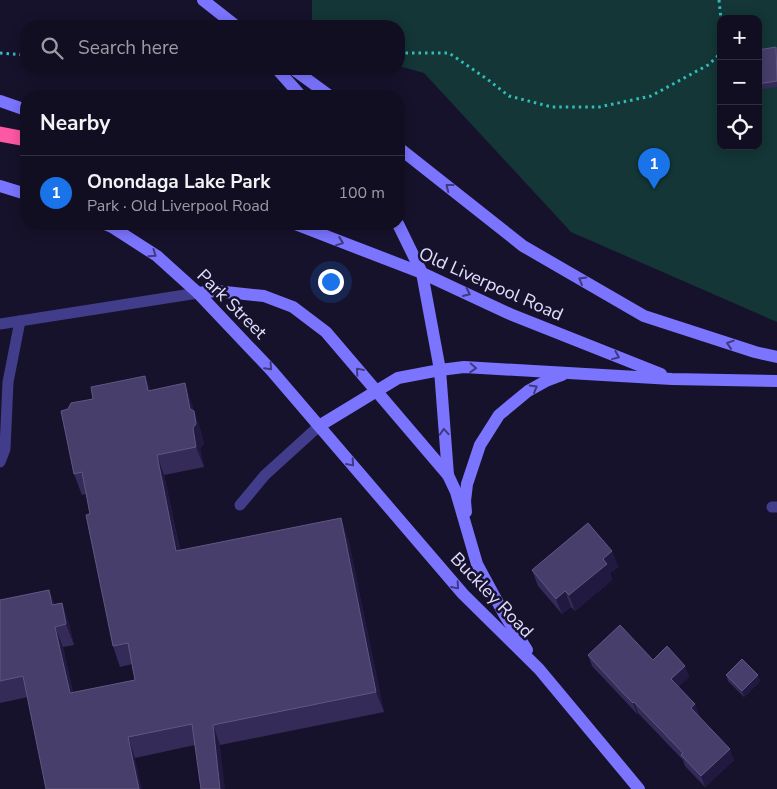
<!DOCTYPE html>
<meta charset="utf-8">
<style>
:root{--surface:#110e21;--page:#1a172a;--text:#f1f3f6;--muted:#9c9ca5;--line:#302e3f;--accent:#1a73e8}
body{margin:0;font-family:"Nunito Sans",sans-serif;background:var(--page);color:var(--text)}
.controls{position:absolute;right:15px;top:15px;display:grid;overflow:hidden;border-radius:10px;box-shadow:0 2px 12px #0003}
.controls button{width:45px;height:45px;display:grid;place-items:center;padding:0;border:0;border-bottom:1px solid var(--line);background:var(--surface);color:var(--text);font:25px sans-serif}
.you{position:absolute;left:330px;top:281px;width:18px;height:18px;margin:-12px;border:4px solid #fff;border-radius:50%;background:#1a73e8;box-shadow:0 0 0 8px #1a73e833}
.badge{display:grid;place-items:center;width:32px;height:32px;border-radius:50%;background:var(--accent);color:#fff;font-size:16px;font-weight:700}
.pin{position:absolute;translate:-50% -41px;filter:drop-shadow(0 1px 2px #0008)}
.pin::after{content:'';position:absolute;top:26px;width:18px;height:15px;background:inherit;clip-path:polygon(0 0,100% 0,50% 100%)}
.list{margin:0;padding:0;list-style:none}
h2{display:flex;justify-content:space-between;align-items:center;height:65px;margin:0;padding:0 20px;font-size:21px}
h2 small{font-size:16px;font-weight:400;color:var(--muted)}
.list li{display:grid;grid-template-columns:32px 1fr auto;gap:15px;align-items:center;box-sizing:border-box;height:75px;padding:0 20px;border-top:1px solid var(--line)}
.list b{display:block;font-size:19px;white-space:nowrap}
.list p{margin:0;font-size:16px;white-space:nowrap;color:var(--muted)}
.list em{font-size:16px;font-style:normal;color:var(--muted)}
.icon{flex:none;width:28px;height:28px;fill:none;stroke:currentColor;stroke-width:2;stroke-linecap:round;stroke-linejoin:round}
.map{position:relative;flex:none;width:777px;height:789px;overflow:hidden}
.search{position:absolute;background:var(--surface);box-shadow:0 2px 12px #0003;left:20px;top:20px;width:385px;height:55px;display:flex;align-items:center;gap:12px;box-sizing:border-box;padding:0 18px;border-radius:20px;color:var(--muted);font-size:19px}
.panel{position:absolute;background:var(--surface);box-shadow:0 2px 12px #0003;left:20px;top:90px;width:385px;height:140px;border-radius:20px}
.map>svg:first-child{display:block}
</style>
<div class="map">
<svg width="777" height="789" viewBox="0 0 777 789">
<rect width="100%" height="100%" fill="#17122c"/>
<path fill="#143636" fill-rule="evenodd" d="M312 0H777V322L571 232 424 73 399 66V26H312ZM721 19H758V146H721Z"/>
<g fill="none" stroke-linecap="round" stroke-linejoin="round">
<g stroke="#31beb9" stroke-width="3" stroke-dasharray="2.5 4" stroke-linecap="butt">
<path d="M719 0 721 19"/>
<path d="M0 53 26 55"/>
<path d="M399 53H449L487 79 509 96 552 107H599L651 96 708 65 721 53"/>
</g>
<g stroke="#423d8b" stroke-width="11">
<path d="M0 324 198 293"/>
<path d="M0 462 5 449 8 382 20 321"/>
<path d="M240 505 265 475 319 426"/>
<path d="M772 507H777"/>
</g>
<g stroke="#7b74fe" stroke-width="12">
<path d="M203 0 236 26"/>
<path d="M277 69 301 96"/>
<path d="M293 69 330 96"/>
<path d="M0 101 26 110"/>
<path d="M399 148 523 246 644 316 755 352 777 357"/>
<path d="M0 186 26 194"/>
<path d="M105 224 112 227 157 256 198 293 271 370 463 594 539 669 639 789"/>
<path d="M295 224 422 273 510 314 661 374"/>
<path d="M398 224 422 273 440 370 448 475 456 492 477 564 504 614 527 650"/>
<path d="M198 293 216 291 264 296 293 307 326 332 448 475"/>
<path d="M319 426 398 378 440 370 464 367 672 379 777 381"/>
<path d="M466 512 465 501 467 484 480 445 499 415 528 391 546 381 562 375"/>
</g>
<path stroke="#fe58a4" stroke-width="15" d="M0 134 26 139"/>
</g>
<g fill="#352b59">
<path d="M777 48V87L758 90V50Z"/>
<path d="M150 390 192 404 194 412 201 432 204 444 200 448 204 467 164 475 180 550 348 538 384 712 220 745H195L135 758 28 697 0 703V600L49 590 55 605 62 603 69 624 74 645 63 647 73 693 135 680 132 664 120 667 113 646 86 494 82 495 74 474 68 409Z"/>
<path d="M612 551 618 567 610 573 612 580 575 611 571 607 562 614 538 586 532 570Z"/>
<path d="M588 655 653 660 685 666 689 677 678 687 695 704 698 715 734 760 705 787 685 766 683 760 638 713 637 714 627 703 592 666Z"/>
<path d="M726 675 760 681 744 697 728 681Z"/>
</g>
<g fill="#211940">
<path d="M145 376 153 396 148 391Z"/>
<path d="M185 383 201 432 204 444 200 448 204 467 196 447Z"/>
<path d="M157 455 164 475 184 572 176 551Z"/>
<path d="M341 518 348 538 384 712 376 692Z"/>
<path d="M612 551 618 567 610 573 612 580 575 611 569 595 603 559Z"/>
<path d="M49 590 57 610 52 605Z"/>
<path d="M565 591 571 607 562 614 556 599Z"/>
<path d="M62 603 69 624 74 645 66 624Z"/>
<path d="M55 627 63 647 77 714 70 693Z"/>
<path d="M685 666 689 677 675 690 671 679Z"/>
<path d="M758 675 760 681 744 697 742 691Z"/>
<path d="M634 702 638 713 637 714 633 703Z"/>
<path d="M695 704 699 715 695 719 691 708Z"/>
<path d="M213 725 220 745 225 789H220Z"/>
<path d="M128 737 135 758 142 789H139Z"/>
<path d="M730 749 734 760 705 787 701 776Z"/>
</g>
<g fill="#473e6b" stroke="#605782">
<path d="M776 47 777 81 758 84V50Z"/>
<path d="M145 376 148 391 185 383 190 409 194 411 196 424 193 428 196 447 157 455 176 551 341 518 376 692 213 725 220 789H201L192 724 128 737 139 789H46L23 676 0 681V600L49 590 52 605 62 603 66 624 55 627 70 693 135 680 128 643 113 646 86 515 90 514 82 472 74 474 61 411 68 409 71 403 93 399 91 387Z"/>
<path d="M588 523 612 551 603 559 607 564 569 595 565 591 556 599 532 570Z"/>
<path d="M620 625 653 660 667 646 685 666 671 679 695 704 691 708 730 749 701 776 681 755 683 753 634 702 633 703 623 693 588 655Z"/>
<path d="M742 659 758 675 742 691 726 675Z"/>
</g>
<defs><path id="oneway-chevron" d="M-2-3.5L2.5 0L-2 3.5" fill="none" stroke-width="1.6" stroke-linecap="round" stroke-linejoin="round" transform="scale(1.25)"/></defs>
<g stroke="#3f3980">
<use href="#oneway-chevron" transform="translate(449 187) rotate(-142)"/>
<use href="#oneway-chevron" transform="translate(340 242) rotate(21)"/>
<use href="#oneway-chevron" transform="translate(153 254) rotate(35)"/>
<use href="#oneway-chevron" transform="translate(582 280) rotate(-150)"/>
<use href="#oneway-chevron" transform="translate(467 293) rotate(25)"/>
<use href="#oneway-chevron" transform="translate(730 344) rotate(-162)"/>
<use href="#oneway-chevron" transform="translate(616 356) rotate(22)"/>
<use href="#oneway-chevron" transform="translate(269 367) rotate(47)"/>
<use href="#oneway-chevron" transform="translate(473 368) rotate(3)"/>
<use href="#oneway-chevron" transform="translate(359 371) rotate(-131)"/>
<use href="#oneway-chevron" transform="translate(534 388) rotate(-30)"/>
<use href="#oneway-chevron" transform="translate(444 432) rotate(-94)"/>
<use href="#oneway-chevron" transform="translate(351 463) rotate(49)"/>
<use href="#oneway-chevron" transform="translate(456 586) rotate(49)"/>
</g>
<g text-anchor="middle" stroke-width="5" stroke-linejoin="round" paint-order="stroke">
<g font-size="18" fill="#e1ddff" stroke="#17122c">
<text transform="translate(491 284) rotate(24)" y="6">Old Liverpool Road</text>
<text transform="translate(232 304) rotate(45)" y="6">Park Street</text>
<text transform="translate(492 595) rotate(46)" y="6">Buckley Road</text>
</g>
</g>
</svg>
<div class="controls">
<button>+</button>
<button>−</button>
<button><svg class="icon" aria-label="locate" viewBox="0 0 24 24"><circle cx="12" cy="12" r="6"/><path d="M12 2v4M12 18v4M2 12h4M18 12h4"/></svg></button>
</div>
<div class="you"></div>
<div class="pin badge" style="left:654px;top:189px">1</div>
<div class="search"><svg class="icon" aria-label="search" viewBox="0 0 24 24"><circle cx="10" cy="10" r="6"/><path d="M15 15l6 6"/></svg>Search here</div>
<section class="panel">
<h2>Nearby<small></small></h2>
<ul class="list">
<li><span class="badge">1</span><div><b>Onondaga Lake Park</b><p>Park · Old Liverpool Road</p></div><em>100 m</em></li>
</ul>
</section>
</div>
